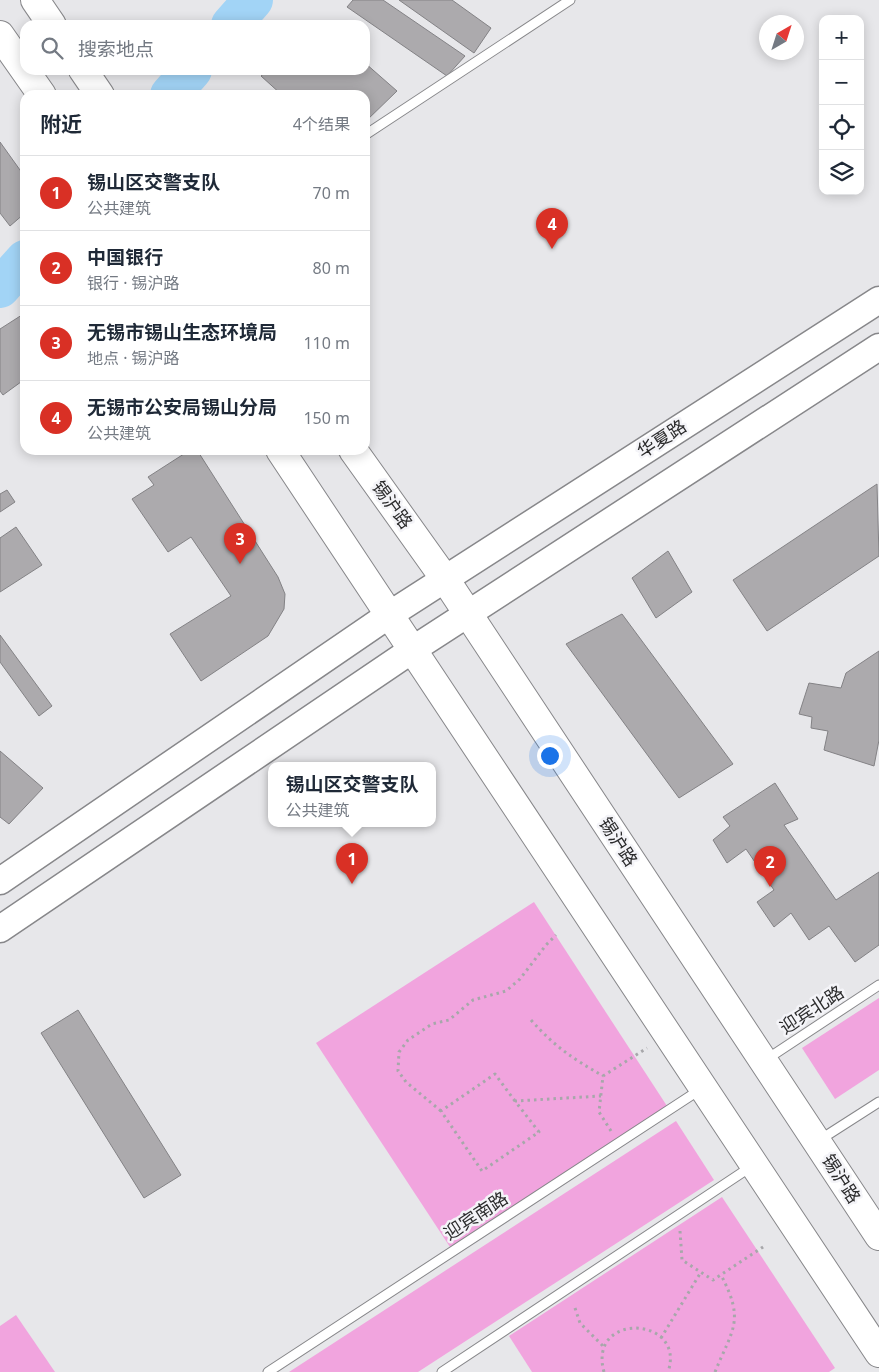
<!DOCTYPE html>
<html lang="zh">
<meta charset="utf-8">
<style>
:root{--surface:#fff;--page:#f6f6f7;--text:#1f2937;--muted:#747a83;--line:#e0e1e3;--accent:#d93025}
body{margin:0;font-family:"Noto Sans","Noto Sans SC",sans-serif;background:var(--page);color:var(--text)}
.controls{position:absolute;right:15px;top:15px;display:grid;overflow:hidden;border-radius:10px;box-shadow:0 2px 12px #0003}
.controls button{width:45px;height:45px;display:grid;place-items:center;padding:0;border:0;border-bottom:1px solid var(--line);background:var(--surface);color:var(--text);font:25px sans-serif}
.compass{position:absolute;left:759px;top:15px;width:45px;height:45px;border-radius:50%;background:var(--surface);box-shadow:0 2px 12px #0003;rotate:39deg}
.you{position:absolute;left:549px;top:755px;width:18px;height:18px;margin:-12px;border:4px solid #fff;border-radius:50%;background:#1a73e8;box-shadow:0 0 0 8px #1a73e833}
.badge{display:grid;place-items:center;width:32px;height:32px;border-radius:50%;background:var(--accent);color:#fff;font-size:16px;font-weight:700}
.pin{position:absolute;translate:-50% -41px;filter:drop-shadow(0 1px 2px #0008)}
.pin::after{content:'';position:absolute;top:26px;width:18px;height:15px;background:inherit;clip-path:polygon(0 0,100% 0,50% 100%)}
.popup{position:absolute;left:268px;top:762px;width:168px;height:65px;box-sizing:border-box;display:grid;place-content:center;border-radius:10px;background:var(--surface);filter:drop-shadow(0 1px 4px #0005);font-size:16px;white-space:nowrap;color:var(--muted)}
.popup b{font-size:19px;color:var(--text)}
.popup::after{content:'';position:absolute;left:50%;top:100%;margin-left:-10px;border:10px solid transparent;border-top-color:var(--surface)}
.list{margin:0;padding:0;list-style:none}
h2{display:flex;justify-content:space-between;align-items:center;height:65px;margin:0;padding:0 20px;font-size:21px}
h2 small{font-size:16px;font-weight:400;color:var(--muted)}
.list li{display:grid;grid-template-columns:32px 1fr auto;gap:15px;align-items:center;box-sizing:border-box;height:75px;padding:0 20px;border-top:1px solid var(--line)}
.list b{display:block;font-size:19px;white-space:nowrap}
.list p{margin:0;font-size:16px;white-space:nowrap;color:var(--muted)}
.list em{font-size:16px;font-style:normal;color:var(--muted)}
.icon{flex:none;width:28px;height:28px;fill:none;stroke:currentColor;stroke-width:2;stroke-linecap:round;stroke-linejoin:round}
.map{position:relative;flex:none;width:879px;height:1372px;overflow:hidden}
.search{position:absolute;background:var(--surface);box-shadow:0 2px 12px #0003;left:20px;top:20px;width:350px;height:55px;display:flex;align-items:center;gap:12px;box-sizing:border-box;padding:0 18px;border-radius:15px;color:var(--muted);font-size:19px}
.panel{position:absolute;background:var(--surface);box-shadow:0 2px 12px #0003;left:20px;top:90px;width:350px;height:365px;border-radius:15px}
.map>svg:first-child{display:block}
</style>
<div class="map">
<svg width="879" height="1372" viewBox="0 0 879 1372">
<rect width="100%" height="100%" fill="#e7e7ea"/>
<g fill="#f1a4de">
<path d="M534 902 667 1106 450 1247 316 1043Z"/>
<path d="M879 998V1070L835 1099 802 1048Z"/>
<path d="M676 1121 714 1180 418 1372H289Z"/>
<path d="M722 1197 835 1368 829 1372H532L509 1336Z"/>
<path d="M16 1315 55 1372H0V1326Z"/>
</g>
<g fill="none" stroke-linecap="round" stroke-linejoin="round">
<g stroke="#a2d4f6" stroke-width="40">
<path d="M231 25 253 0"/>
<path d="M170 95 192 70"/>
<path d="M0 288 25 260"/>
</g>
</g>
<g fill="#acaaad" stroke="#838285">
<path d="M353 0H383L465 56 447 76 347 7Z"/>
<path d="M399 0H452L491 28 474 53Z"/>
<path d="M365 63 397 91 365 122V95H282L261 76 268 70H365Z"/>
<path d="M0 142 25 177V213L10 226 0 213Z"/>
<path d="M25 313V379L3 395 0 391V329Z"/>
<path d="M190 450H197L278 577 285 594 284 609 268 636 201 681 170 634 231 596 191 537 168 552 132 499 154 485 148 477Z"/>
<path d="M877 484 879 556 767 631 733 580Z"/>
<path d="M7 490 15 502 0 512V494Z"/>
<path d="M16 527 42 565 0 592V538Z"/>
<path d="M668 551 692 592 656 618 632 578Z"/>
<path d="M622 614 733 764 679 798 566 644Z"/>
<path d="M0 635 52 706 39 716 0 662Z"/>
<path d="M879 651V740L874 766 824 750 828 731 811 728 812 717 799 714 809 683 841 688 846 673Z"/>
<path d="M0 751 43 788 9 824 0 817Z"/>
<path d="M775 783 798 819 784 825 836 900 879 872V945L855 962 829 926 809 940 791 913 774 927 757 902 774 890 746 849 727 863 713 840 730 826 723 817Z"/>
<path d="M78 1010 181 1175 144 1198 41 1033Z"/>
</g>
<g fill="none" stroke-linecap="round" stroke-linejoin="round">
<g stroke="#87878a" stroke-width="11">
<g id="lane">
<path d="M365 135 570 0"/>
<path d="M767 1059 879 985"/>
<path d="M818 1141 879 1102"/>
<path d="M268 1372 701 1089"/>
<path d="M442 1372 752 1166"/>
</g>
</g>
<g stroke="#87878a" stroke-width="29">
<g id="secondary">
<path d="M0 881 389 615 879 300"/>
<path d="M0 929 412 650 879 347"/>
</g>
</g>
<g stroke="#87878a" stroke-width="30">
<g id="primary">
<path d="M35 0 52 25"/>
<path d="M0 35 42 95"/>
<path d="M83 70 100 95"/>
<path d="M280 450 879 1353"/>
<path d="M353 450 445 579 879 1236"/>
</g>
</g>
<g stroke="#a7a7aa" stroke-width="3" stroke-dasharray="2.5 4" stroke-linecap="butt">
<path d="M531 1020C555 1047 572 1058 603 1076"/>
<path d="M515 1101 495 1074 441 1111 482 1171 539 1132 515 1101 601 1096"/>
<path d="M441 1111 406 1082 398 1071 399 1052 408 1040 432 1024 449 1020 473 1000 506 991 520 979 546 945 556 935"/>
<path d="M611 1131 599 1112 603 1076 647 1048"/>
<path d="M680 1231 682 1260 713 1280 766 1245"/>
<path d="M575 1308 580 1323 605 1348"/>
<path d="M661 1338 701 1272"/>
<path d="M604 1372C587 1311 687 1316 668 1372"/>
<path d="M715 1372C733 1328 745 1321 721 1275"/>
</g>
<use href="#lane" stroke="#fff" stroke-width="9"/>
<use href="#secondary" stroke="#fff" stroke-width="26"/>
<use href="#primary" stroke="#fff" stroke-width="28"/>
</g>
<g text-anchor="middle" stroke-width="5" stroke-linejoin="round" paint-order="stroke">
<g font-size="18" fill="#2c2c2d" stroke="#f4f4f8">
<text transform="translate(662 439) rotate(-33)" y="6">华夏路</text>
<text transform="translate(392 505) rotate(54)" y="6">锡沪路</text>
<text transform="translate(618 842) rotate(57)" y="6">锡沪路</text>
<text transform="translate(812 1010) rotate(-33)" y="6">迎宾北路</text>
<text transform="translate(841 1179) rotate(57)" y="6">锡沪路</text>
<text transform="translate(476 1216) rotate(-33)" y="6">迎宾南路</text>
</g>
</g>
</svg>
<div class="controls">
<button>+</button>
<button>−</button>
<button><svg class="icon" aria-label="locate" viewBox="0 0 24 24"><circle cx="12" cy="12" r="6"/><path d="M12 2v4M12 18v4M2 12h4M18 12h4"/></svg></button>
<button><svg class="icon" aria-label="layers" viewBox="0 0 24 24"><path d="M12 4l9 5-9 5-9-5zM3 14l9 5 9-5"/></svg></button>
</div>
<svg class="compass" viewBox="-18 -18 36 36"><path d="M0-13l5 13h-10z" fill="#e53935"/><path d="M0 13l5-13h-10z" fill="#747a83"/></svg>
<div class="you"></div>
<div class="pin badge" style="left:352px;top:884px">1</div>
<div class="popup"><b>锡山区交警支队</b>公共建筑</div>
<div class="pin badge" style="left:770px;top:887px">2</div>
<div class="pin badge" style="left:240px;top:564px">3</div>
<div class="pin badge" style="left:552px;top:249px">4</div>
<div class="search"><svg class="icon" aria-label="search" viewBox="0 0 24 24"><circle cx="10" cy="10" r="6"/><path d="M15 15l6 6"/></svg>搜索地点</div>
<section class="panel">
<h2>附近<small>4个结果</small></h2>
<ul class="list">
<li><span class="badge">1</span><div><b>锡山区交警支队</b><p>公共建筑</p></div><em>70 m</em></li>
<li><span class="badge">2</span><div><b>中国银行</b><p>银行 · 锡沪路</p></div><em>80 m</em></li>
<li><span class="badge">3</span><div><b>无锡市锡山生态环境局</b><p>地点 · 锡沪路</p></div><em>110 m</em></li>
<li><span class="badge">4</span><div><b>无锡市公安局锡山分局</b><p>公共建筑</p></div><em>150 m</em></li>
</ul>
</section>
</div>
